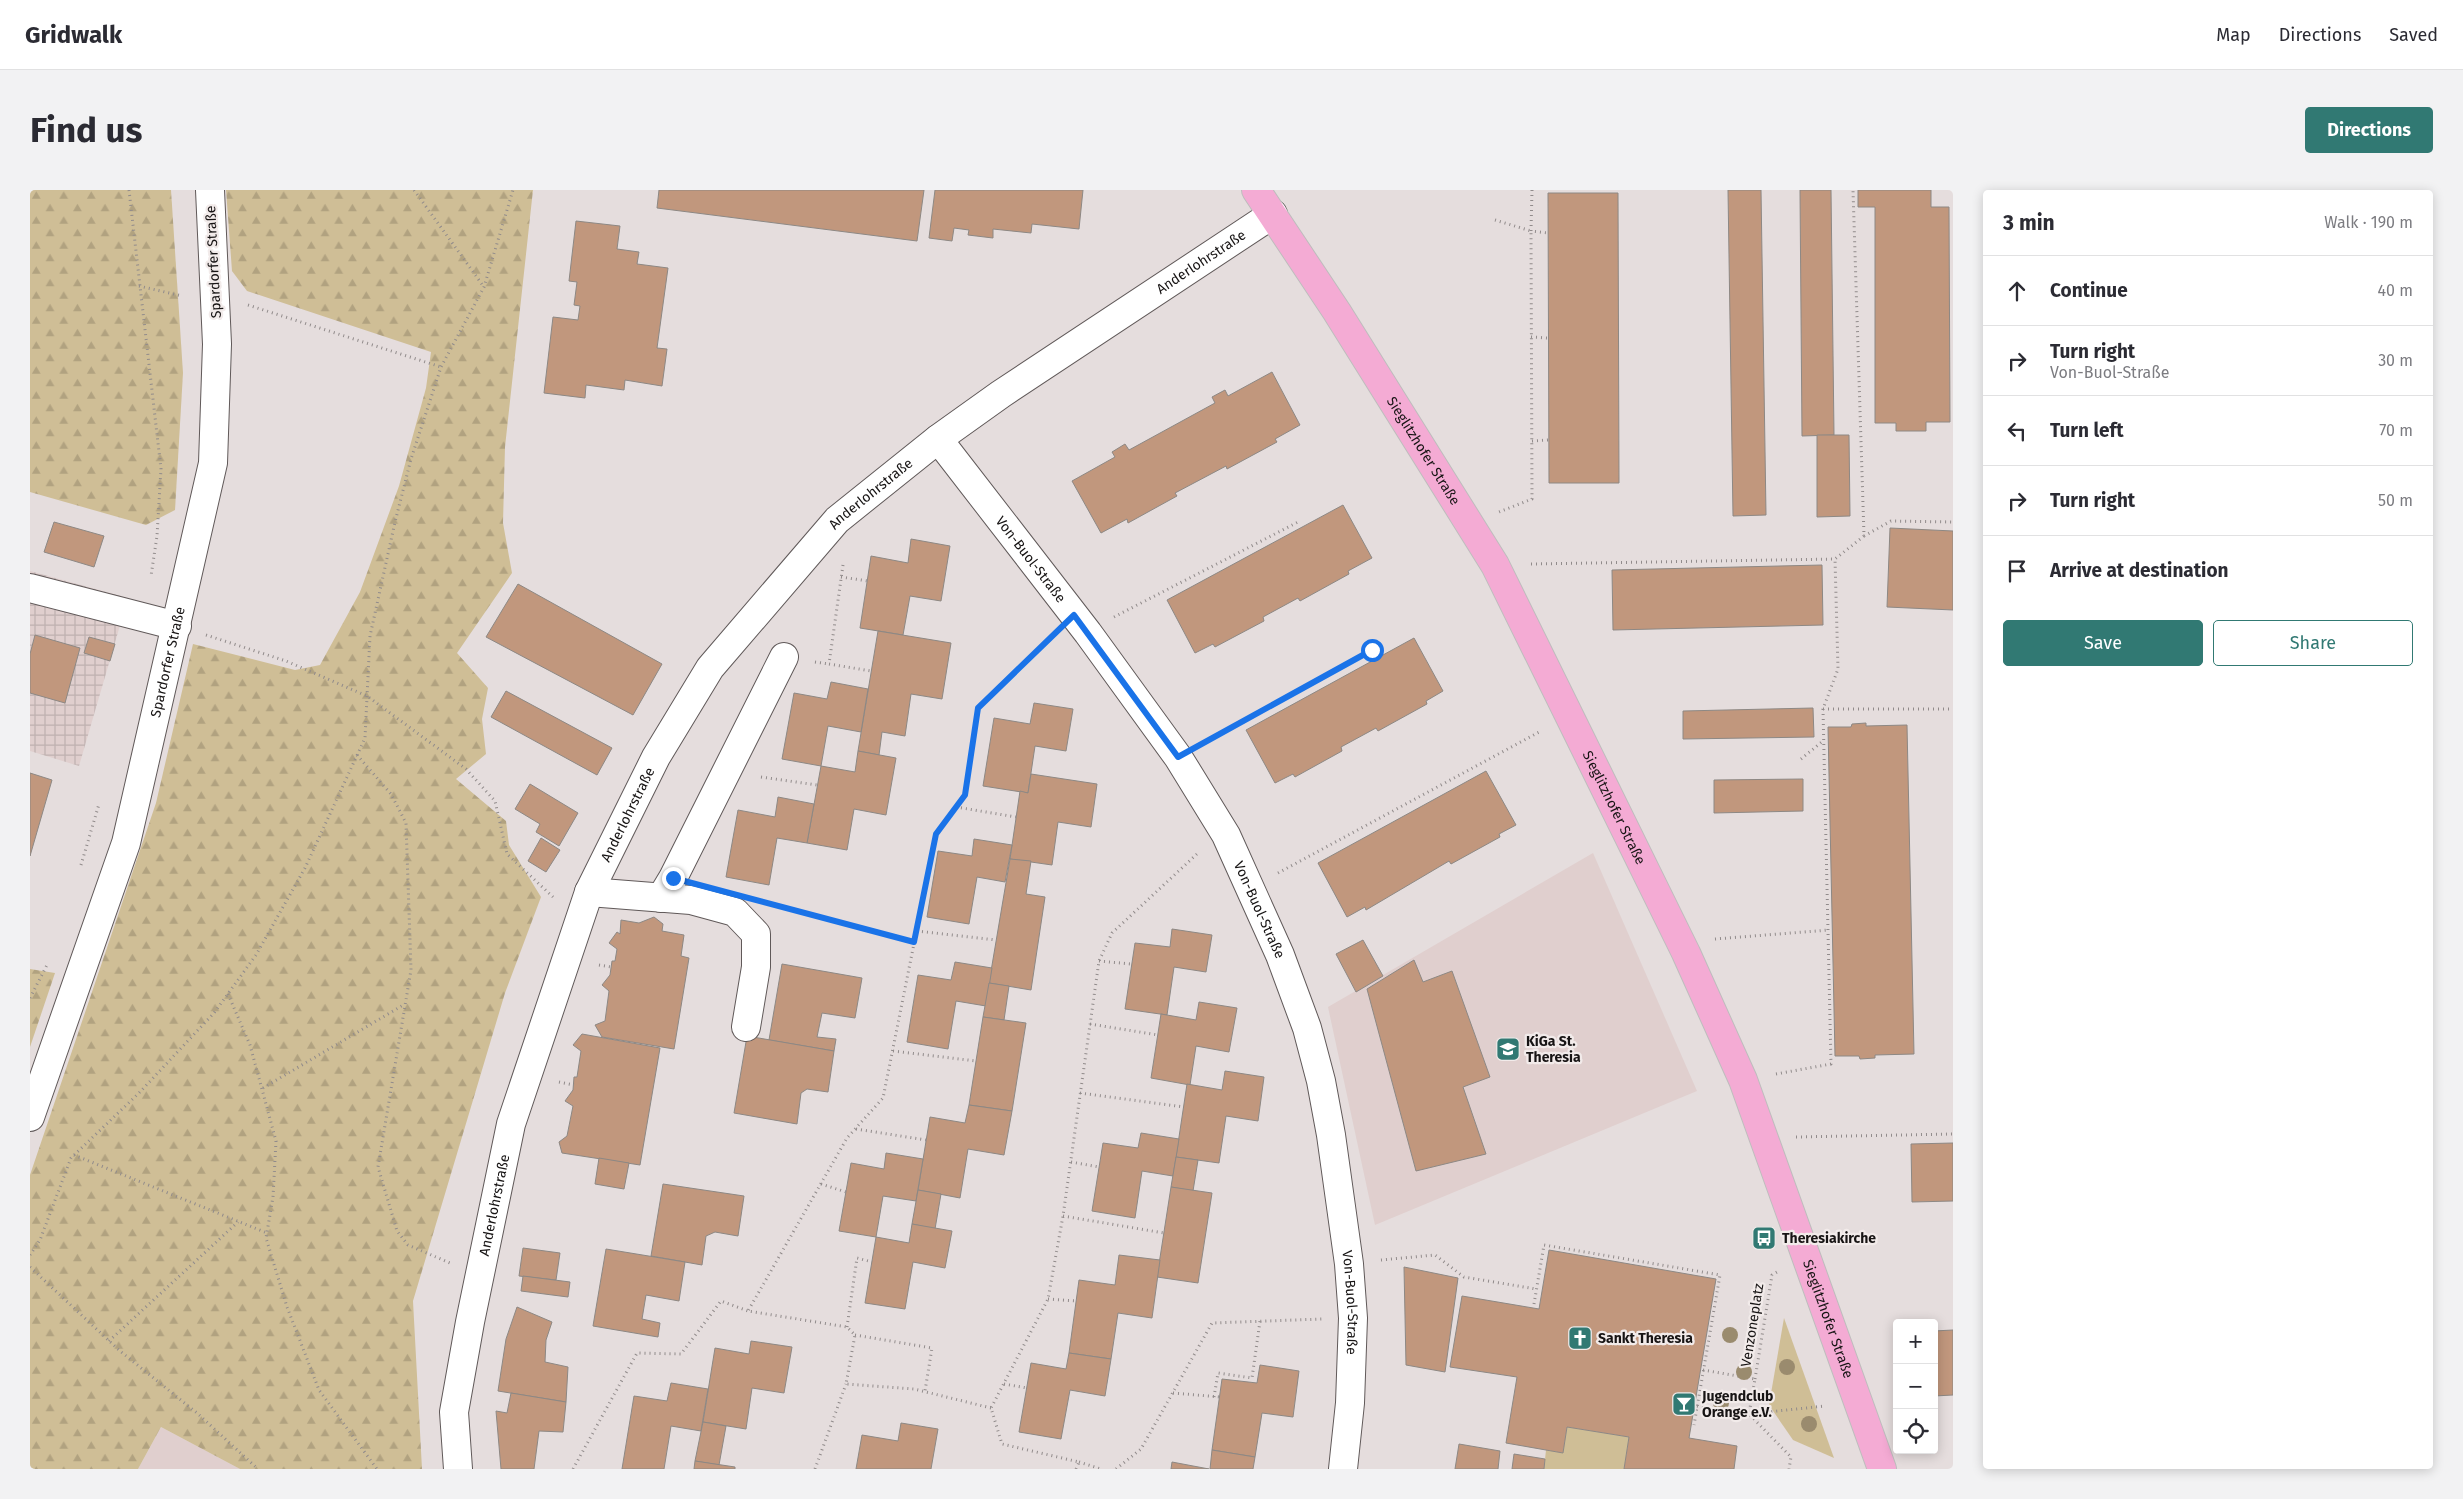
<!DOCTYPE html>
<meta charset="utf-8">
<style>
:root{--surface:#fff;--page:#f2f2f3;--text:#2b2b33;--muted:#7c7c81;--line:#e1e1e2;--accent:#317973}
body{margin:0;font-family:"Fira Sans",sans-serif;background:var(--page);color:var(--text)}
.controls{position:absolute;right:15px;bottom:15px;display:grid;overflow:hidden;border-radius:5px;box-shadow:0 2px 12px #0003}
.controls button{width:45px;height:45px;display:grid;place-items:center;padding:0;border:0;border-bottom:1px solid var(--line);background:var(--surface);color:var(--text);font:25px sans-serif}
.stop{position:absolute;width:15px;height:15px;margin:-11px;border:4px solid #1a73e8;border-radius:50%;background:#fff}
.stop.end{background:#1a73e8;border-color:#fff;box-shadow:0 1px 5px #0008}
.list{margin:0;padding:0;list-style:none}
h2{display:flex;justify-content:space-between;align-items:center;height:65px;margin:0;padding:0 20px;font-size:21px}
h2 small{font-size:16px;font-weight:400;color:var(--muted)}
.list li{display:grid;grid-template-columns:32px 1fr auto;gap:15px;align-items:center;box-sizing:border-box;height:70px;padding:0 20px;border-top:1px solid var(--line)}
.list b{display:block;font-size:19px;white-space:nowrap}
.list p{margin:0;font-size:16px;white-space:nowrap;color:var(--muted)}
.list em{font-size:16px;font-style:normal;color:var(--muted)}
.actions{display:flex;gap:10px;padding:15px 20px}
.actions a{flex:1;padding:11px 0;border:1px solid var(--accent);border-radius:5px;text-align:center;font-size:18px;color:var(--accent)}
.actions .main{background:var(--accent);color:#fff}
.icon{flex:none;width:28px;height:28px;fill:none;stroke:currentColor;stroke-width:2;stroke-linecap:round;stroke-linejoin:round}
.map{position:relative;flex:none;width:1923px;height:1279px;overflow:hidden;border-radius:5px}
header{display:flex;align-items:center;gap:30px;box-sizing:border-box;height:70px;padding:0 25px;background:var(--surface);border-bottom:1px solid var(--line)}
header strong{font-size:24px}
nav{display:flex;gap:28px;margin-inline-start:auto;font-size:18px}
.intro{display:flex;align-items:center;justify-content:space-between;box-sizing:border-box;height:120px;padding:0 30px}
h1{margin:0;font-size:35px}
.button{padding:12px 22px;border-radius:5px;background:var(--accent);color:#fff;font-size:18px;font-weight:700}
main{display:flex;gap:30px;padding:0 30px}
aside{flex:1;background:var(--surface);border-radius:5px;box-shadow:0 2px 12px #0003}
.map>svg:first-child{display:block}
</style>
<header>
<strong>Gridwalk</strong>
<nav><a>Map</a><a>Directions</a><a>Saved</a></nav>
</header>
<div class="intro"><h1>Find us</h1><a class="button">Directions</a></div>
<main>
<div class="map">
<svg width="1923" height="1279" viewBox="0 0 1923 1279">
<defs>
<pattern id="industrial-grid" width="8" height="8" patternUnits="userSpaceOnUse" patternTransform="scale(1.25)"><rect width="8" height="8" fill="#e0cfce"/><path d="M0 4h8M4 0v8" fill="none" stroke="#bfb1b0"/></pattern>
<pattern id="forest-firs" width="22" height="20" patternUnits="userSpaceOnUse" patternTransform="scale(1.25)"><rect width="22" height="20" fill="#cfbe96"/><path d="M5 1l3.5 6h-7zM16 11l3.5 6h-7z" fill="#b1a280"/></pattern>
</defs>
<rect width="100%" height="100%" fill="#e5dddd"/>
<g fill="#e0cfce">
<path d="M1563 663 1667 901 1345 1035 1298 817Z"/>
<path d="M131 1237 210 1279H108Z"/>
</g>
<path fill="url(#industrial-grid)" d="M0 381 98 408 49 576 0 561Z"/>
<g fill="#cfbe96">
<path d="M1754 1128 1804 1268 1763 1250 1739 1215Z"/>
<path d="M1537 1237 1599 1247 1594 1279H1514L1516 1260 1533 1263Z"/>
</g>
<g fill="url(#forest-firs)">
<path d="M0 0H141L153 183 145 320 116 335 0 302Z"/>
<path d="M196 0H503L475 257 473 333 482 383 427 463 458 498 452 529 456 564 426 589 476 631 479 655 511 707 475 803 383 1111 392 1279H210L131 1237 108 1279H0V985L126 613 163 454 265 480 290 475 330 402 369 296 396 198 401 162 217 101 202 81Z"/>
<path d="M0 779 25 783 0 857Z"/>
</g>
<g fill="#c1977d" stroke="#8d8884">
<path d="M629 0H894L887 51 627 18Z"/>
<path d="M905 0H1053L1049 39 1002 34 1001 43 963 39V48L938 45 939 40 924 38 922 51 899 48Z"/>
<path d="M1698 0H1731L1736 325 1703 326Z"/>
<path d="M1770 0H1801L1804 245 1772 246Z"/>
<path d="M1828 0H1901V17H1919L1920 232H1896V241H1866V233H1845V17H1828Z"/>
<path d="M1518 3H1588L1589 293H1519Z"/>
<path d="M546 31 590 36 587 59 609 62 607 74 638 78 627 158 637 159 632 196 595 190 594 200 556 195 555 208 514 203 523 127 548 130 550 116 544 115 547 92 539 91Z"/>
<path d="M1242 182 1270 235 1245 249 1247 252 1197 279 1196 276 1145 303 1147 306 1098 333 1097 329 1071 343 1042 291 1085 267 1082 262 1095 254 1099 260 1185 213 1182 207 1195 200 1198 206Z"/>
<path d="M1787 245H1819L1820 326 1787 327Z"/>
<path d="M1313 315 1342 368 1318 381 1319 384 1270 411 1268 408 1233 427 1234 431 1185 457 1183 454 1165 463 1137 410Z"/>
<path d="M24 332 74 346 64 377 14 362Z"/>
<path d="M1860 338 1923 341V420L1857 417Z"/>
<path d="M881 349 920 356 911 411 880 406 873 445 830 438 841 366 878 373Z"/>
<path d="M1792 375 1793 435 1583 440 1582 380Z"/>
<path d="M488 394 632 474 603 525 456 447Z"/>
<path d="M848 441 921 453 912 509 881 504 875 546 852 542 849 565 828 561Z"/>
<path d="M5 445 50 458 35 513 0 503V464Z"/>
<path d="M59 447 85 454 80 471 54 463Z"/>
<path d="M1384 448 1413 501 1396 511 1397 514 1348 541 1346 538 1311 557 1312 561 1265 587 1263 584 1245 593 1216 540Z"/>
<path d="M801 492 838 499 831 542 798 536 791 576 752 569 764 503 797 509Z"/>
<path d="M476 501 582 558 567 585 461 527Z"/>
<path d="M1004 513 1043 519 1036 561 1005 556 998 603 953 596 964 528 1000 534Z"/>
<path d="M1783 518 1784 547 1653 549V521Z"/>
<path d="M1836 533V536L1877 535 1884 864 1845 865V868L1830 869 1829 866H1805L1798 537H1821L1822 534Z"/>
<path d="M828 561 866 568 856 625 824 619 817 660 777 653 791 576 825 582Z"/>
<path d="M1456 581 1486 635 1469 644 1470 647 1421 674 1419 671 1336 720 1335 717 1317 727 1288 673Z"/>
<path d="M0 583 22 590 0 666Z"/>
<path d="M1001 584 1067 594 1061 637 1028 632 1022 675 980 669 990 601 998 603Z"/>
<path d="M1773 589V621L1684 623V590Z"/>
<path d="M500 594 548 623 529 656 506 642 510 634 485 619Z"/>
<path d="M748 607 784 614 777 653 747 648 739 695 696 687 708 620 745 627Z"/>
<path d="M511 648 530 660 516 682 498 671Z"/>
<path d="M944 649 982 655 975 692 947 687 939 734 897 727 908 661 942 666Z"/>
<path d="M980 669 1001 671 996 704 1015 707 1001 800 959 793Z"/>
<path d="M624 727 633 734 632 741 654 745 651 766 659 768 644 859 572 847 565 835 575 831 579 801 572 795 580 785 582 771H585L587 759 579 753 587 742 590 744 591 730 609 733Z"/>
<path d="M1142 739 1182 745 1176 782 1144 777 1137 825 1095 819 1105 753 1140 757Z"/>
<path d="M1333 750 1353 786 1326 802 1306 764Z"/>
<path d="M1384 770 1393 792 1422 781 1460 887 1433 897 1456 964 1386 981 1337 799Z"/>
<path d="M925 772 962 778 956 816 926 811 918 859 877 852 888 785 921 790Z"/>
<path d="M752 774 832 788 825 828 792 823 787 847 806 849 804 861 739 850Z"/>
<path d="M959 793 979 796 974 830 953 827Z"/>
<path d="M1169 812 1207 818 1199 862 1166 856 1160 895 1121 888 1131 824 1166 830Z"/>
<path d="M953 827 996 833 982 921 939 915Z"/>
<path d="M552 844 630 858 610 975 532 963 529 952 537 946 543 916 535 911 543 900 544 887H547L551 861 543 855Z"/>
<path d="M717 846 804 861 798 902 777 899 771 903 767 934 704 923Z"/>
<path d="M1195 881 1234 887 1228 931 1196 926 1189 973 1146 967 1157 894 1192 900Z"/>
<path d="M939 915 982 921 974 965 938 959 930 1008 888 1000 900 927 935 933Z"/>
<path d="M1111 943 1149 949 1143 986 1112 981 1105 1028 1062 1021 1073 953 1108 958Z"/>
<path d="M1923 953V1011L1882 1012 1881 954Z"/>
<path d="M856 963 893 969 886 1011 853 1006 846 1047 809 1041 821 973 854 979Z"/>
<path d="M1146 967 1168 970 1163 1001 1141 997Z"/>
<path d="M569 968 599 973 594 999 565 994Z"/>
<path d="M633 994 714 1006 708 1046 685 1042 676 1046 672 1075 621 1066Z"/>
<path d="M1141 997 1182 1003 1168 1093 1127 1087Z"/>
<path d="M888 1000 911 1004 905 1039 882 1034Z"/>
<path d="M882 1034 922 1041 915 1078 883 1072 875 1119 835 1113 846 1047 879 1053Z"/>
<path d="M493 1058 530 1063 526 1090 489 1086Z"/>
<path d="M576 1059 655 1072 649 1111 616 1105 612 1129 630 1133 628 1147 563 1136Z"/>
<path d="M1519 1060 1686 1089 1659 1248 1707 1256 1704 1279H1594L1599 1247 1537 1237 1533 1263 1476 1253 1487 1187 1420 1177 1432 1106 1509 1119Z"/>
<path d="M1089 1065 1130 1070 1122 1128 1088 1123 1081 1169 1039 1163 1049 1090 1085 1095Z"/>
<path d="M1374 1077 1428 1088 1415 1182 1376 1175Z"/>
<path d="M493 1086 540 1092 538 1107 491 1101Z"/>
<path d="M487 1117 522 1132 516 1150 515 1172 538 1177 536 1212 468 1201 476 1149Z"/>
<path d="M1923 1140V1205L1904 1206V1141Z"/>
<path d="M721 1151 762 1157 754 1203 722 1198 716 1239 673 1232 685 1158 719 1164Z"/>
<path d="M1039 1163 1081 1169 1075 1206 1040 1200 1031 1249 989 1242 1001 1173 1036 1179Z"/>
<path d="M1230 1175 1269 1181 1263 1227 1232 1223 1225 1267 1182 1260 1192 1189 1227 1193Z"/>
<path d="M641 1193 678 1199 671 1241 641 1236 634 1279H592L604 1206 637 1211Z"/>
<path d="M481 1203 536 1212 533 1242 509 1241 504 1279H471L466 1221 477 1223Z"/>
<path d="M673 1232 696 1236 689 1275 665 1271Z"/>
<path d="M871 1233 908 1239 901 1279H826L832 1245 868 1251Z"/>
<path d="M1429 1254 1470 1261 1468 1279H1425Z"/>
<path d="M1182 1260 1225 1267 1223 1279H1180Z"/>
<path d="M1484 1264 1515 1269 1514 1279H1482Z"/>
<path d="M665 1271 705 1277V1279H664Z"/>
<path d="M1142 1272 1179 1279H1141Z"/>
</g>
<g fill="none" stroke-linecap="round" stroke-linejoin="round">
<g stroke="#605959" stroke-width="30">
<g id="minor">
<path id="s1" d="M908 249 1058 443 1148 567 1196 645 1250 765 1277 838 1291 891 1301 945 1319 1074 1323 1128 1320 1213 1313 1279"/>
<path d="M0 398 147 436"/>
<path d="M559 702 661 710 705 722 726 744V777L716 837"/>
<path d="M631 708 643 688 754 467"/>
<path id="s2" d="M0 927 96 653 183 273 187 154 180 0"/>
<path id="s3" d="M428 1279 424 1222 440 1132 481 934 559 702 626 567 680 478 807 330 908 249 971 204 1243 24"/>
</g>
</g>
<g stroke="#bebdbd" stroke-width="30">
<g id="major">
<path id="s4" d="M1226 0 1307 122 1465 375 1656 763 1713 890 1852 1279"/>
</g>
</g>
<g stroke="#918b8b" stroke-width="3" stroke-dasharray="1 4" stroke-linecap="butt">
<path d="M99 0 131 279 127 346 121 386"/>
<path d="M384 0 454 97"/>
<path d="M1502 0 1501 41 1518 43"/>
<path d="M1465 30 1501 41 1502 309 1469 322"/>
<path d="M109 96 152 106"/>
<path d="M218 115 411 177"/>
<path d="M1501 147 1518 148"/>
<path d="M1502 251 1518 250"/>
<path d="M1834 346 1861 331 1923 332"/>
<path d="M1501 374 1805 369 1834 346 1823 0"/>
<path d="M813 375 799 474 841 481"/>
<path d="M811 387 838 391"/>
<path d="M1084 427 1270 331"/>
<path d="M176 445 256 471 337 506 436 579 465 611 477 664 523 707"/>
<path d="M785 472 799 474"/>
<path d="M1793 519H1923"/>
<path d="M1175 551 1342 460"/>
<path d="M327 565 361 604 376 633 381 780 348 977 367 1041 378 1055 420 1073"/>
<path d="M1771 569 1793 551"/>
<path d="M731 587 787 595"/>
<path d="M926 617 986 627"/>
<path d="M51 675 69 614"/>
<path d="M1248 683 1511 541"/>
<path d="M745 715 885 751"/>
<path d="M887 741 966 750"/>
<path d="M1685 749 1799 740"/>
<path d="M1069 771 1101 774"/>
<path d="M569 775 581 777"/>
<path d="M198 804 220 855 246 951 243 1007 236 1048 257 1117 289 1200 347 1279"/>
<path d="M0 808 17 775"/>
<path d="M1060 834 1128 845"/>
<path d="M863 861 946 871"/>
<path d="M1746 884 1801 874 1793 519 1808 479 1805 369"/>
<path d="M529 892 544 895"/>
<path d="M233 898 375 814"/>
<path d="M1050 903 1154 917"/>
<path d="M826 939 896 950"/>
<path d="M1766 947 1923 944"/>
<path d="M44 965 237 1043"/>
<path d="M1041 972 1069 977"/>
<path d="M791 994 816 1002"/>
<path d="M1033 1026 1134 1043"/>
<path d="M0 1065 10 1050 41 968 109 903 184 823 226 765 275 678 335 548 340 446 365 332 381 269 411 177 454 97 483 0"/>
<path d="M1351 1070 1405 1065 1434 1087 1506 1099"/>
<path d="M0 1077 90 1161 167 1223 228 1279"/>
<path d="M1018 1109 1046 1111"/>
<path d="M1504 1114 1514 1055 1690 1085 1664 1235"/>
<path d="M817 1137 827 1068 842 1072"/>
<path d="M825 1145 902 1158 895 1201"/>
<path d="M79 1151 208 1032"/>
<path d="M1673 1180 1725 1189 1719 1224 1761 1267 1759 1279"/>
<path d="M1725 1189 1742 1085 1747 1082"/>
<path d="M974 1194 997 1198"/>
<path d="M1143 1203 1190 1207"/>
<path d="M1184 1207 1188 1183 1222 1188 1230 1131"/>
<path d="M1667 1216 1719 1224 1795 1216"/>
<path d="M961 1218 884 1199 816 1194 825 1145 817 1137 718 1121 817 948 853 908 906 644 935 605 948 518 1020 448"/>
<path d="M1049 1272 1071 1279"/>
<path d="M543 1279 607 1163 651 1164 691 1111 718 1121"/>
<path d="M785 1279 816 1194"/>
<path d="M1046 1279 1049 1272 972 1254 961 1218 1018 1109 1033 1026 1069 771 1082 743 1168 663"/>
<path d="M1086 1279 1111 1259 1182 1133 1292 1129"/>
</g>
<use href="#minor" stroke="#fff" stroke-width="28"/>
<use href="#major" stroke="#f4abd4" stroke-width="28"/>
</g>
<g fill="#9a8b6e">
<circle cx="1700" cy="1145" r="8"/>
<circle cx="1757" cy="1177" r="8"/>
<circle cx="1714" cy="1182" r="8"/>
<circle cx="1691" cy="1213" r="8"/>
<circle cx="1779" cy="1234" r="8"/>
</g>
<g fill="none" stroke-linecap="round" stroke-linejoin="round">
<path stroke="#1a73e8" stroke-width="6" d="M643 688 884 752 906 644 935 605 948 518 1044 425 1148 567 1342 460"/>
</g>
<defs>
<g id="school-square" transform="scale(1.25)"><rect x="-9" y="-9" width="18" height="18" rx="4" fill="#317973" stroke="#f2ebea"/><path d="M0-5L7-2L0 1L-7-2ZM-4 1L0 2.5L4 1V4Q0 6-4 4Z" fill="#fff"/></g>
<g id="bus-square" transform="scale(1.25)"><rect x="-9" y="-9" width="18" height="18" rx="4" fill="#317973" stroke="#f2ebea"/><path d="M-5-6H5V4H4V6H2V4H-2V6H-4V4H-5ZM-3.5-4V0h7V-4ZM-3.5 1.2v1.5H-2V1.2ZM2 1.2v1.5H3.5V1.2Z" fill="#fff"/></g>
<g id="church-square" transform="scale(1.25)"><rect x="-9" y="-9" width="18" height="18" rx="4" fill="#317973" stroke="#f2ebea"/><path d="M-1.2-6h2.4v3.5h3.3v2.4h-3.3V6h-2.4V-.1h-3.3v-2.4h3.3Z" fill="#fff"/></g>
<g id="bar-square" transform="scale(1.25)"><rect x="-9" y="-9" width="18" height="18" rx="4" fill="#317973" stroke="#f2ebea"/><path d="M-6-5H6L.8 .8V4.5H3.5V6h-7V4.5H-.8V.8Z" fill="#fff"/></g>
</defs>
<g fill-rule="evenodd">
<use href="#school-square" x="1478" y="859"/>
<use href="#bus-square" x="1734" y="1048"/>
<use href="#church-square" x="1550" y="1148"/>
<use href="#bar-square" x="1654" y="1214"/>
</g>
<g text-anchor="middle" stroke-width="4.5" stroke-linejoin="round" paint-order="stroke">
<g font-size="14" fill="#171414" stroke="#f2ebea">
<text dy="5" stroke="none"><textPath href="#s3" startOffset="1492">Anderlohrstraße</textPath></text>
<text transform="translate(183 72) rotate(-93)" y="5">Spardorfer Straße</text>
<text dy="5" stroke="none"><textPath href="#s4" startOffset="310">Sieglitzhofer Straße</textPath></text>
<text dy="5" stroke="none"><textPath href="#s3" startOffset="1088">Anderlohrstraße</textPath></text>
<text dy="5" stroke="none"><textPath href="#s1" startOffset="152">Von-Buol-Straße</textPath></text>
<text dy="5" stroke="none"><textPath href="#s2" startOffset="476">Spardorfer Straße</textPath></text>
<text dy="5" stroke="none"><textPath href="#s4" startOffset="715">Sieglitzhofer Straße</textPath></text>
<text dy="5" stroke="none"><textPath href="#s3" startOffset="682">Anderlohrstraße</textPath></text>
<text dy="5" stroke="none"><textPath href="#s1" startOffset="572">Von-Buol-Straße</textPath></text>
<text dy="5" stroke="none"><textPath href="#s3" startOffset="268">Anderlohrstraße</textPath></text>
<text dy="5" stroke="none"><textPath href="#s1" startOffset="978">Von-Buol-Straße</textPath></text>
<text dy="5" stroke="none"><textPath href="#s4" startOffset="1270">Sieglitzhofer Straße</textPath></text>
<text transform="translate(1722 1135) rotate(-81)" y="5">Venzoneplatz</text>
</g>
<g font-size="14" font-weight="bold" fill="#171414" stroke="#f2ebea" text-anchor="start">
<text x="1496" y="856">KiGa St.<tspan x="1496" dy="16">Theresia</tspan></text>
<text x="1752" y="1053">Theresiakirche</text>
<text x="1568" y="1153">Sankt Theresia</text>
<text x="1672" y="1211">Jugendclub<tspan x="1672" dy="16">Orange e.V.</tspan></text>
</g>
</g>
</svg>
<div class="controls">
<button>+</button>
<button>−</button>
<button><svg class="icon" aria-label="locate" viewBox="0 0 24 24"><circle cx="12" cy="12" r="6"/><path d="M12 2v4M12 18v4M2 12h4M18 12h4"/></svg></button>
</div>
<div class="stop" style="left:1342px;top:460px"></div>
<div class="stop end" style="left:643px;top:688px"></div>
</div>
<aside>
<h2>3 min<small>Walk · 190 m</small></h2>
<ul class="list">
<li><svg class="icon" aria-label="ahead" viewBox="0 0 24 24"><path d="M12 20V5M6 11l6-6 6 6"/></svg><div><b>Continue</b></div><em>40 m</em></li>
<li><svg class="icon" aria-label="right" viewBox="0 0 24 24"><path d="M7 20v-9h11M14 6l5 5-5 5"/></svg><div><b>Turn right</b><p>Von-Buol-Straße</p></div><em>30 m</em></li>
<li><svg class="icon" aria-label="left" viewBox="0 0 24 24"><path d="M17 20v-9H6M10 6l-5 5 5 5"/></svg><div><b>Turn left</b></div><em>70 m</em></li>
<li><svg class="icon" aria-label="right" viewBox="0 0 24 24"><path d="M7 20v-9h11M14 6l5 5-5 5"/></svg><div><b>Turn right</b></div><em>50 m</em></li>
<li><svg class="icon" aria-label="arrive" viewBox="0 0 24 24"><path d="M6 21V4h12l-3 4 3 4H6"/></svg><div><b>Arrive at destination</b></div></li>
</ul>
<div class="actions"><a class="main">Save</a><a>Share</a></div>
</aside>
</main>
